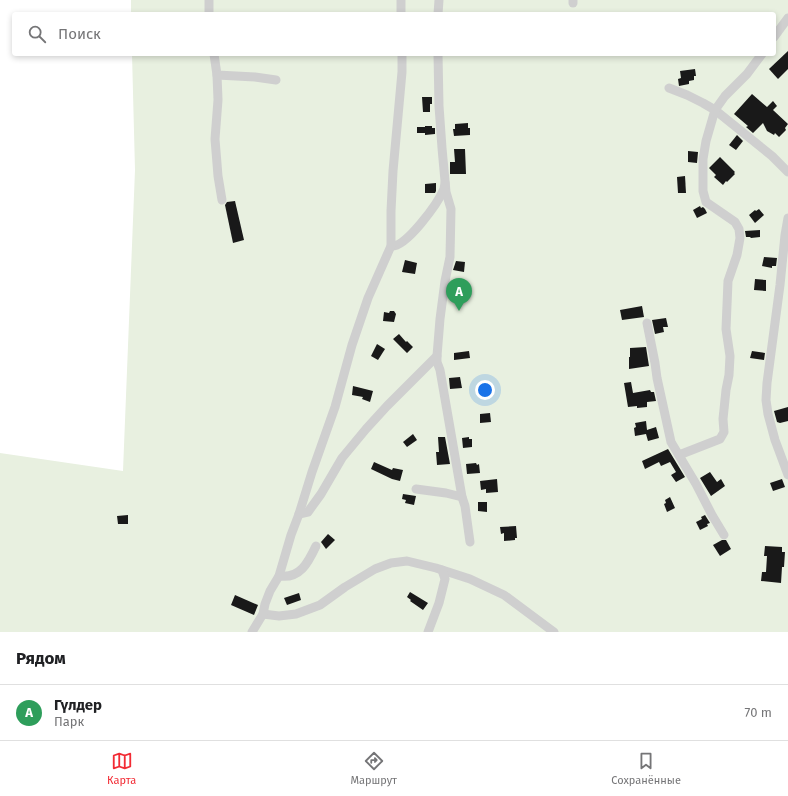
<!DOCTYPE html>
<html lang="ru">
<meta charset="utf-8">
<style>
:root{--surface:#fff;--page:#f2f2f2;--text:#202124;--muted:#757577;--line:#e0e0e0;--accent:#f22b34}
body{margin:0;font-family:"Fira Sans",sans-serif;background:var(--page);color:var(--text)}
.you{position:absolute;left:485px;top:390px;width:14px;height:14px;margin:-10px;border:3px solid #fff;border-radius:50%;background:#1a73e8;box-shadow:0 0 0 6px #1a73e833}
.badge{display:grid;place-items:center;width:26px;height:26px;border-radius:50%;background:var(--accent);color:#fff;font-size:13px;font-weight:700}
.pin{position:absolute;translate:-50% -33px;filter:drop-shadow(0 1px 2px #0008)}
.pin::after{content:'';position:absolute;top:21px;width:14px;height:12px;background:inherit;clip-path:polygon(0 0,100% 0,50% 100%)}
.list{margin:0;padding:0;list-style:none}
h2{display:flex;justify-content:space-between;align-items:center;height:52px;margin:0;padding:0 16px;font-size:17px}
h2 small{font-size:13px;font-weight:400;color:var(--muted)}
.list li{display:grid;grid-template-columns:26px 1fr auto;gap:12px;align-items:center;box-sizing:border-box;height:56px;padding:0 16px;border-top:1px solid var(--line)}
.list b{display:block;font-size:15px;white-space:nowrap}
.list p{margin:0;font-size:13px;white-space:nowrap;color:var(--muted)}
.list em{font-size:13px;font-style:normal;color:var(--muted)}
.icon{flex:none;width:22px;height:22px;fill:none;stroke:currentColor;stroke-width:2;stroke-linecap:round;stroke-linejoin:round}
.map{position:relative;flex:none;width:788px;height:632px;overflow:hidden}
.search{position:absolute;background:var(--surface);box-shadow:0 2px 6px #0003;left:12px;right:12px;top:12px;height:44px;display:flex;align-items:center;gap:10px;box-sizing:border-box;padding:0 14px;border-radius:4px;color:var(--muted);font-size:15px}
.sheet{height:108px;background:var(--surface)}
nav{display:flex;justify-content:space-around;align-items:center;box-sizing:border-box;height:56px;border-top:1px solid var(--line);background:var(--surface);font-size:11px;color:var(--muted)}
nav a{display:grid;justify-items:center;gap:2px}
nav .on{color:var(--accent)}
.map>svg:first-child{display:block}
</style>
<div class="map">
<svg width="788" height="632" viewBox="0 0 788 632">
<rect width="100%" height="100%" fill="#fff"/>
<path fill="#e8f0e0" d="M131 0H788V632H0V453L123 471 135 170 132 54H774V14H131Z"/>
<g fill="#191919">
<path d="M788 51V69L778 79 769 69Z"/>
<path d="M695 69 696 76H694V80L689 81V84L679 86 678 79 681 78 680 71Z"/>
<path d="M752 94 767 107 773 101 777 106 773 110 788 124 785 128 786 130 779 137 775 133 774 135 767 131 763 123 753 133 746 127 748 126 734 114Z"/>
<path d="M422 97H432V104H430V112H423Z"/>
<path d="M468 123V128H470V135L454 136 453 129H455V124Z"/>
<path d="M425 126H432V128H435V134L425 135V133H417V127H425Z"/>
<path d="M737 135 743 141 736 150 729 145Z"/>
<path d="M454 149H465L466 174H450V162H455Z"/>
<path d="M688 151 698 152 697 163 688 162Z"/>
<path d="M720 157 735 172 734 173 735 174 727 182 726 181 723 185 714 177 716 175 709 168Z"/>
<path d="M685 176 686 193H678L677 177Z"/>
<path d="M436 183V191L435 193H425V184Z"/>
<path d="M235 201 244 240 233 243 225 205 227 202Z"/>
<path d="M700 206 701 208 703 207 705 209 707 213 697 218 693 210Z"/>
<path d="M759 209 764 215 755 223 749 215 755 210 756 211Z"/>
<path d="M760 230V237L751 238 750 237H746L745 231Z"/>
<path d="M764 257 777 258 776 266H772V268L762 266Z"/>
<path d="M405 260 417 263 415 274 402 272Z"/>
<path d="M456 261 465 262 464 272 453 270Z"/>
<path d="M755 279 766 280V291L754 290Z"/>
<path d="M642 306 644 317 622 320 620 310Z"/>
<path d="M390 311H394L396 314 394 322 383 321 384 312 389 313Z"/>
<path d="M666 318 668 327H663L664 332 655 334 652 320Z"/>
<path d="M399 334 406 342 407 341 413 347 407 353 393 339Z"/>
<path d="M377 344 385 349 378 360 371 356Z"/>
<path d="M646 347 649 366 629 369V357H630V348Z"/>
<path d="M469 351 470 358 454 360V353Z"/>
<path d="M752 351 765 353 764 360 750 358Z"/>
<path d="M460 377 462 388 450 389 449 378Z"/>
<path d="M631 382 633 393 650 390 651 392H654L656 401 647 402V407L637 408V406L628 407 624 383Z"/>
<path d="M353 386 373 391 370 402 362 399 363 397 352 395Z"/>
<path d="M788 407V421L780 423 777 422 774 411Z"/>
<path d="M490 413 491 422 480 423V414Z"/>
<path d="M646 421 647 430 656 427 659 438 648 441 646 434 635 436 634 428 636 427 635 423Z"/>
<path d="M413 434 417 440 407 447 403 442Z"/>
<path d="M438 437H445L450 464 437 465 436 452H439Z"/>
<path d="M469 437V439H472V447L463 448 462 438Z"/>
<path d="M668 449 685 477 676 482 671 475 676 472 670 462 661 466 659 462 645 469 642 461Z"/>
<path d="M374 462 392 470 393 468 403 470 400 481 392 479 371 469Z"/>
<path d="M476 463 477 465 479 464 480 473 467 474 466 464Z"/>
<path d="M710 472 717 482 721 479 725 486 711 496 700 478Z"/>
<path d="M497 479 498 492 486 493V489L481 490 480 481Z"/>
<path d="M782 479 785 487 773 491 770 483Z"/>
<path d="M403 494 416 496 414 505 405 503 406 500 402 499Z"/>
<path d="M670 497 675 508 667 512 664 504 666 503 665 500Z"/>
<path d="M478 502H487V512L478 511Z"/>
<path d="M128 515V524H118L117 516Z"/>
<path d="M705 515 710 523 707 524 708 526 700 530 696 522 702 519 701 517Z"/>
<path d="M516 526 517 538H515V540L504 541V533L501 534 500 527Z"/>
<path d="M328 534 335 540 326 549 321 542Z"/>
<path d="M722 540H726L731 549 720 556 713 545Z"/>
<path d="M765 546 782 547V552H785L784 567H782L781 583 761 581 762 572H766L767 556H764Z"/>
<path d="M410 592 428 603 423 610 410 601 411 600 407 597Z"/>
<path d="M299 593 301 600 287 605 284 598Z"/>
<path d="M235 595 258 605 254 615 231 605Z"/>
</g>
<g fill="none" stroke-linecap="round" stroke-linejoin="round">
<g stroke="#cfcfcf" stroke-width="9">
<path d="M209 0V14"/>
<path d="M573 0V3"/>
<path d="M401 14V0"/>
<path d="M438 14 439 0"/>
<path d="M774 37 788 18"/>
<path d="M214 54 217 75 255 77 276 80"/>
<path d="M438 54 439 106 442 148 446 192 451 209 450 257 445 281 440 319 437 356V362L440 370 462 497 465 506 470 542"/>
<path d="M217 75 218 100 215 139 218 176 222 200"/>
<path d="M669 88 687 95 703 103 715 110 772 156 788 172"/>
<path d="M788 218 785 235 780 285 767 383 766 400 768 414 775 440 788 475"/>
<path d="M391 246C406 248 438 203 444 189 444 187 445 185 445 183"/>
<path d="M647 323 655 363 657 378 671 442 696 484 712 515 724 535"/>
<path d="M679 455 720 439 724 432 723 419 726 390 729 375 730 356 726 329 728 281 737 255 740 238 739 229 735 222 706 202 703 191V159L706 141 715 110 725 96 747 74 762 54"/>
<path d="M416 489 446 493 462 497"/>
<path d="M299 514 308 512 321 494 342 458 366 429 387 406 437 356"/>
<path d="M279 576C300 579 308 563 316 546"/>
<path d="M263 614 279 616 296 614 320 605 345 587 375 569 391 563 407 561 436 568 470 579 504 595 554 632"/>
<path d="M252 632 263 614 265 604 270 591 279 576 291 535 299 514 312 472 335 407 352 345 368 298 391 246V211L393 171 402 72V54"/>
<path d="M428 632 439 603 445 579 442 570"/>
</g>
</g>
</svg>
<div class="you"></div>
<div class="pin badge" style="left:459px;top:311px;background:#2e9e5b">A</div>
<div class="search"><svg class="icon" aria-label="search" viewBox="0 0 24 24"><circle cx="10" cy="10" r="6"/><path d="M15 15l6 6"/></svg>Поиск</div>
</div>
<section class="sheet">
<h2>Рядом<small></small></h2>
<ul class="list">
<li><span class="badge" style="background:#2e9e5b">A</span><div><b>Гүлдер</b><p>Парк</p></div><em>70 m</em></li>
</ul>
</section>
<nav>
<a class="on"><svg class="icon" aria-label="map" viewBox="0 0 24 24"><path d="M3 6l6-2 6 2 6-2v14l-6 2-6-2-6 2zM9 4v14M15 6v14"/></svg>Карта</a>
<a><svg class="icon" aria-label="directions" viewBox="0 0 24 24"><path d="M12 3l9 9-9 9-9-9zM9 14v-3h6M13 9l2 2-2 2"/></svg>Маршрут</a>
<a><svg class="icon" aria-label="saved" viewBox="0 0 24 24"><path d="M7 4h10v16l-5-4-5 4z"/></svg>Сохранённые</a>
</nav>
